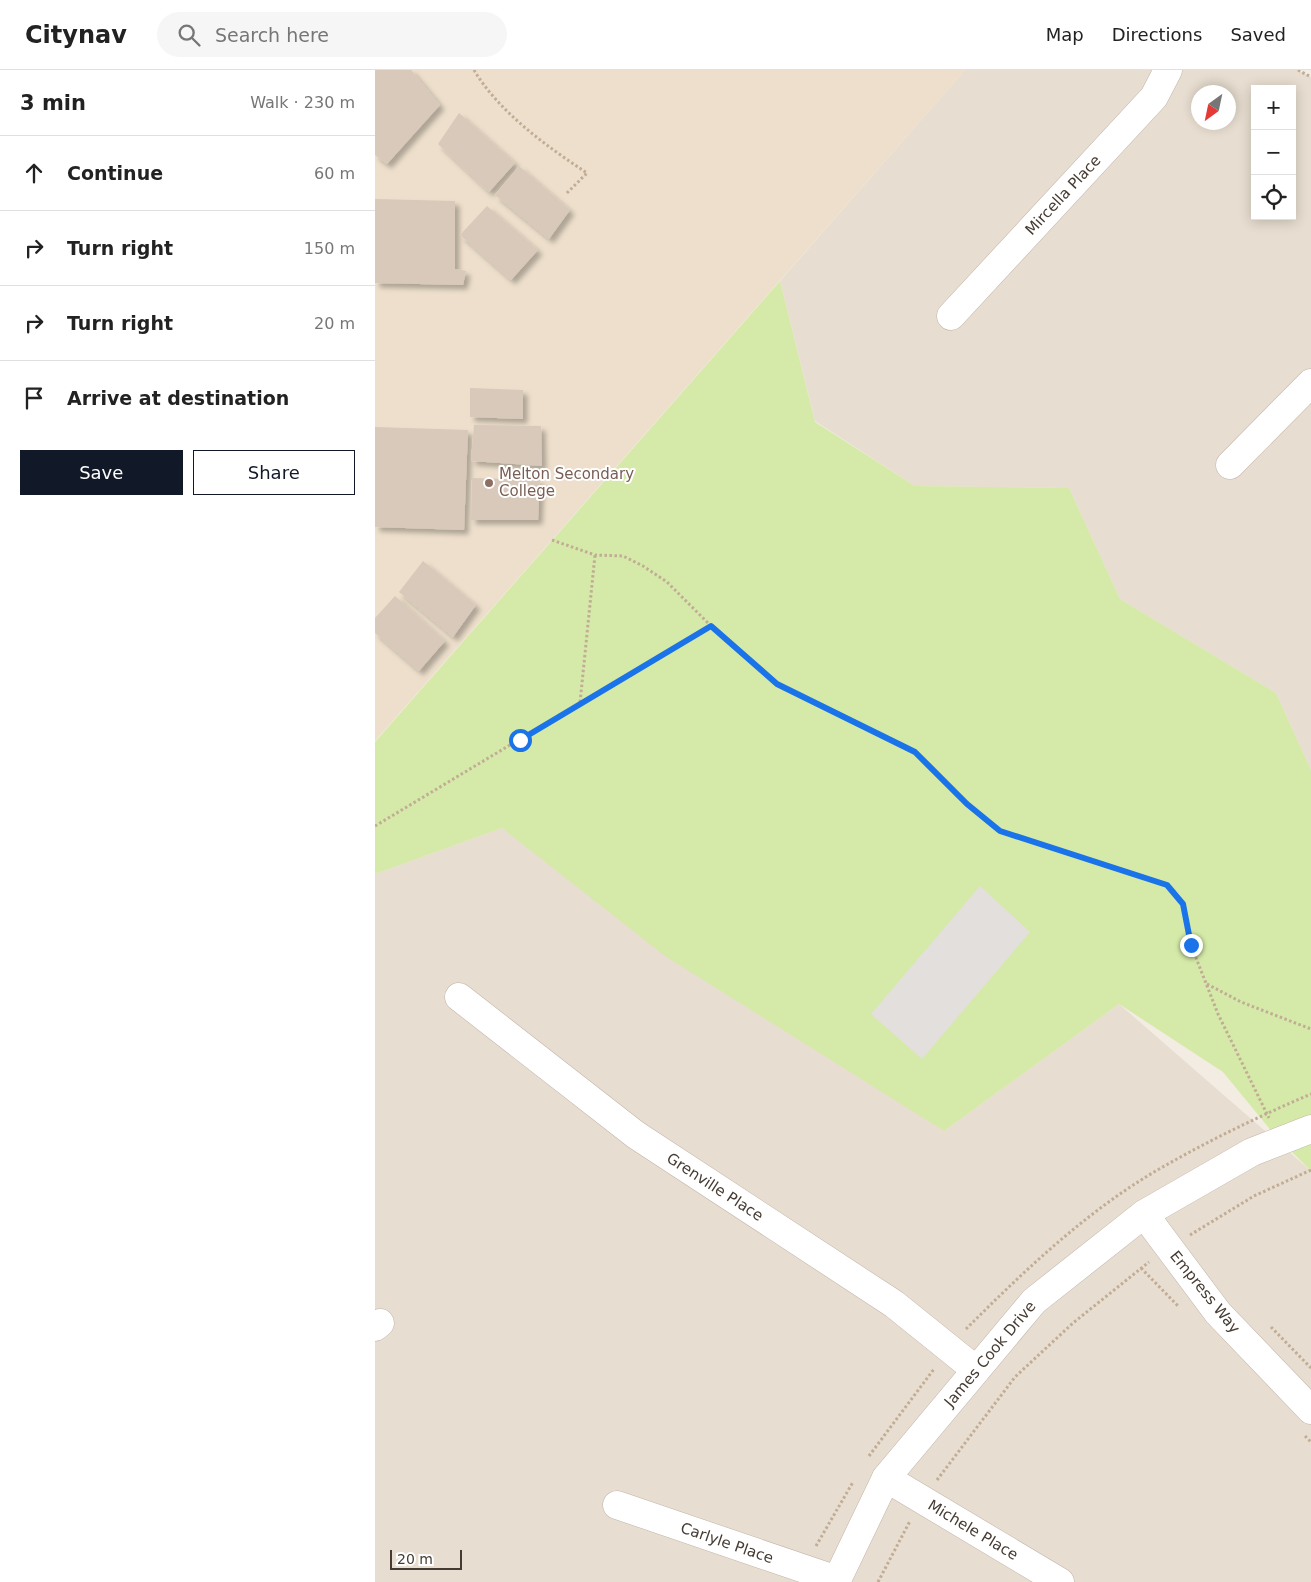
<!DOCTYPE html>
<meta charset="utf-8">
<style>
:root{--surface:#fff;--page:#f6f6f6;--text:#222;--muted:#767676;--line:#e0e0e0;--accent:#111827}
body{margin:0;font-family:"DejaVu Sans",sans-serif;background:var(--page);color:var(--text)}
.controls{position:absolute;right:15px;top:15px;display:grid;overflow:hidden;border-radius:0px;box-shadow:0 2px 12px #0003}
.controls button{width:45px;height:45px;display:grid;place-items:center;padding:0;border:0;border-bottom:1px solid var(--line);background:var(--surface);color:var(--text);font:25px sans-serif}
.compass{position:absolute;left:816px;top:15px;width:45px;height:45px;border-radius:50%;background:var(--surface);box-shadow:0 2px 12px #0003;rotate:213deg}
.scale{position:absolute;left:15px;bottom:12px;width:72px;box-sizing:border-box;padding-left:5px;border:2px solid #453b33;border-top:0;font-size:14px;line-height:18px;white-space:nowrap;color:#453b33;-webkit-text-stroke:4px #fff;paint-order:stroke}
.stop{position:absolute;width:15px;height:15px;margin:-11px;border:4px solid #1a73e8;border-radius:50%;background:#fff}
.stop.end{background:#1a73e8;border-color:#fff;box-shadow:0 1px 5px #0008}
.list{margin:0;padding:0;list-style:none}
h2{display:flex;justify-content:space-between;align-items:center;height:65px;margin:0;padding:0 20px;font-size:21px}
h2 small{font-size:16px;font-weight:400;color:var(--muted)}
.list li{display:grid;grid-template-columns:32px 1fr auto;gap:15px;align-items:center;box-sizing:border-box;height:75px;padding:0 20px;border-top:1px solid var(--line)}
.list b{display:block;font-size:19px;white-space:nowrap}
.list em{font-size:16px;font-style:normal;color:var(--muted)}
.actions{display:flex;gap:10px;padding:15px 20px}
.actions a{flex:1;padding:11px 0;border:1px solid var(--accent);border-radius:0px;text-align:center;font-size:18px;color:var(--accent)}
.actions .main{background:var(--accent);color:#fff}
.icon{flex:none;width:28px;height:28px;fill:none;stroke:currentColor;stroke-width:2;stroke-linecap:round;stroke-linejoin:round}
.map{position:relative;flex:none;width:936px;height:1512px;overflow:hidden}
header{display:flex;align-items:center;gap:30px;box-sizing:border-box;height:70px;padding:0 25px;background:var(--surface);border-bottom:1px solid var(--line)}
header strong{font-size:24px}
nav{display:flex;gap:28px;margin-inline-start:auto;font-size:18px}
.search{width:350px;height:45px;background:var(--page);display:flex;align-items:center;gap:12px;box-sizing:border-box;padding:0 18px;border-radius:28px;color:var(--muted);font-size:19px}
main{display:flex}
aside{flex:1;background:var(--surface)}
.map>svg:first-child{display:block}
</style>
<header>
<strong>Citynav</strong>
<div class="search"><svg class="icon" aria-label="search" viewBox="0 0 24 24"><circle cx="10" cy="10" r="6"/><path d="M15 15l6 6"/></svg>Search here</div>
<nav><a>Map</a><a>Directions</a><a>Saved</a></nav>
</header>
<main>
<aside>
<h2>3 min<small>Walk · 230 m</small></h2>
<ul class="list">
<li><svg class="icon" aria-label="ahead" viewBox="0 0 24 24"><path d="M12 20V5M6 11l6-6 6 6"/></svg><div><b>Continue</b></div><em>60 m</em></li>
<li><svg class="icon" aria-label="right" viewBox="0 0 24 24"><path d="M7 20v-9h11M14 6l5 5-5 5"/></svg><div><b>Turn right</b></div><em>150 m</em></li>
<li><svg class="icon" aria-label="right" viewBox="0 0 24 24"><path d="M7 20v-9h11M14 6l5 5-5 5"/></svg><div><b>Turn right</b></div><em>20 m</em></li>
<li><svg class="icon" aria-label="arrive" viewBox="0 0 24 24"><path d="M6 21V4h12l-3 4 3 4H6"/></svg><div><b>Arrive at destination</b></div></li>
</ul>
<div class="actions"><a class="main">Save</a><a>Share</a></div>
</aside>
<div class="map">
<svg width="936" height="1512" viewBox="0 0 936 1512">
<defs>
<filter id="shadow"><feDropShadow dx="4.5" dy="4.5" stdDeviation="2.5" flood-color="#0004"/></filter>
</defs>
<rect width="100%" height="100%" fill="#f3ece2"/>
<g fill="#e7ddd0" fill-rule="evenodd">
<path d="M590 0H923L936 7V700L901 623 745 529 694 418 540 416 440 351 405 211ZM880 19H917V146H880ZM824 22H854V52H824Z"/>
<path d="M127 758 569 1061 744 934 936 1101V1512H0V804Z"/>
</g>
<path fill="#eddfcb" d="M0 0H590L0 671Z"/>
<path fill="#d5eaa8" d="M405 211 440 352 540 416 694 418 745 529 901 623 936 700V1101L898 1063 848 1002 744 934 569 1061 290 886 127 758 0 804V672Z"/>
<path fill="#e2dfdc" d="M605 816 655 862 547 989 496 944Z"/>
<g fill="#d8c9ba" filter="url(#shadow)">
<path d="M0 0H36L65 35 12 94 0 85Z"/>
<path d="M84 43 140 93 114 122 63 74Z"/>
<path d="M144 96 195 140 174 169 120 125Z"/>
<path d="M0 129 80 131V199L91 201 88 215 0 213Z"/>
<path d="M112 136 163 180 136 210 85 165Z"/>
<path d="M95 318 148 320V349L95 347Z"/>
<path d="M99 355 166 356 167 396 96 391Z"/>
<path d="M0 357 93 360 89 460 0 457Z"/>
<path d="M97 408 165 410 163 450H96Z"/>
<path d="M48 491 101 535 78 567 24 522Z"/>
<path d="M20 526 70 571 44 601 0 563V548Z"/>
</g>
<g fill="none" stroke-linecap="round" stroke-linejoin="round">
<g stroke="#c1b5a8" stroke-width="29">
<g id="minor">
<path d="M576 246 779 27 793 0"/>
<path d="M855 395 936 313"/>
<path d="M84 927 261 1065 519 1234 601 1300"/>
<path d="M769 1144 843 1243 936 1340"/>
<path d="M0 1257 5 1253"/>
<path d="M511 1408 685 1512"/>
<path d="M242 1435 462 1510"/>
<path d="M461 1512 511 1408 659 1231 769 1144 877 1082 936 1059"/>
</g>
</g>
<g stroke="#c1ac95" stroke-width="3" stroke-dasharray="2.5 2.5" stroke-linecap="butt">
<path d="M99 0C124 42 171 76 212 103L191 124"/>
<path d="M923 0 936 7"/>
<path d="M177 470 220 485 248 486 268 496 292 512 336 556 402 614 540 682 592 734 625 761 792 815 808 834 816 875 843 944 894 1048"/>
<path d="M205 633 336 556"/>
<path d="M0 756 205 633 220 485"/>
<path d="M832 914 866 932 936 959"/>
<path d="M815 1165 879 1126 936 1100"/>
<path d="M766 1198 804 1237"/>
<path d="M896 1257 936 1298"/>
<path d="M591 1259C652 1198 717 1136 793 1094 839 1068 887 1045 936 1024"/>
<path d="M930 1366 936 1372"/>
<path d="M494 1386 559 1299"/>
<path d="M562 1410 640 1307 698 1253 774 1192"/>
<path d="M441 1476 478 1412"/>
<path d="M503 1512 535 1451"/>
</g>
<use href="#minor" stroke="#fff" stroke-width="28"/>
</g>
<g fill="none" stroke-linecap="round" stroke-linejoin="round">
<path stroke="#1a73e8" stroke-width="6" d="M145 670 336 556 402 614 540 682 592 734 625 761 792 815 808 834 816 875"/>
</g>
<circle fill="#8d6e63" stroke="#fff" stroke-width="2" cx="114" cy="413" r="5"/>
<g text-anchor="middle" stroke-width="4" stroke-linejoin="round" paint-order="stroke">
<g font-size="15" fill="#453b33" stroke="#fff">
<text transform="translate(688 125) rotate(-47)" y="5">Mircella Place</text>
<text transform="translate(340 1117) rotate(33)" y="5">Grenville Place</text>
<text transform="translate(830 1222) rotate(51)" y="5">Empress Way</text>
<text transform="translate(615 1284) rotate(-50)" y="5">James Cook Drive</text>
<text transform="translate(598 1460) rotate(31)" y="5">Michele Place</text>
<text transform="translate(352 1473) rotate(19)" y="5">Carlyle Place</text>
</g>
<g font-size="15" fill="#785e54" stroke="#fff" text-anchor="start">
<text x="124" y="409">Melton Secondary<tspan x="124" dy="17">College</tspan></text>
</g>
</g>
</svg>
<div class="controls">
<button>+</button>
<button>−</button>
<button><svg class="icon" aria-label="locate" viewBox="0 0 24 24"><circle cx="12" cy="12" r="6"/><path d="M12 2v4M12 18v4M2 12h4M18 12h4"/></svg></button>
</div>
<svg class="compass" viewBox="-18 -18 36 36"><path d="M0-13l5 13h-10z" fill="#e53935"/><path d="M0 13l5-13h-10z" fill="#767676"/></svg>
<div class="scale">20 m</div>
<div class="stop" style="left:145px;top:670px"></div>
<div class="stop end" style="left:816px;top:875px"></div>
</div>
</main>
